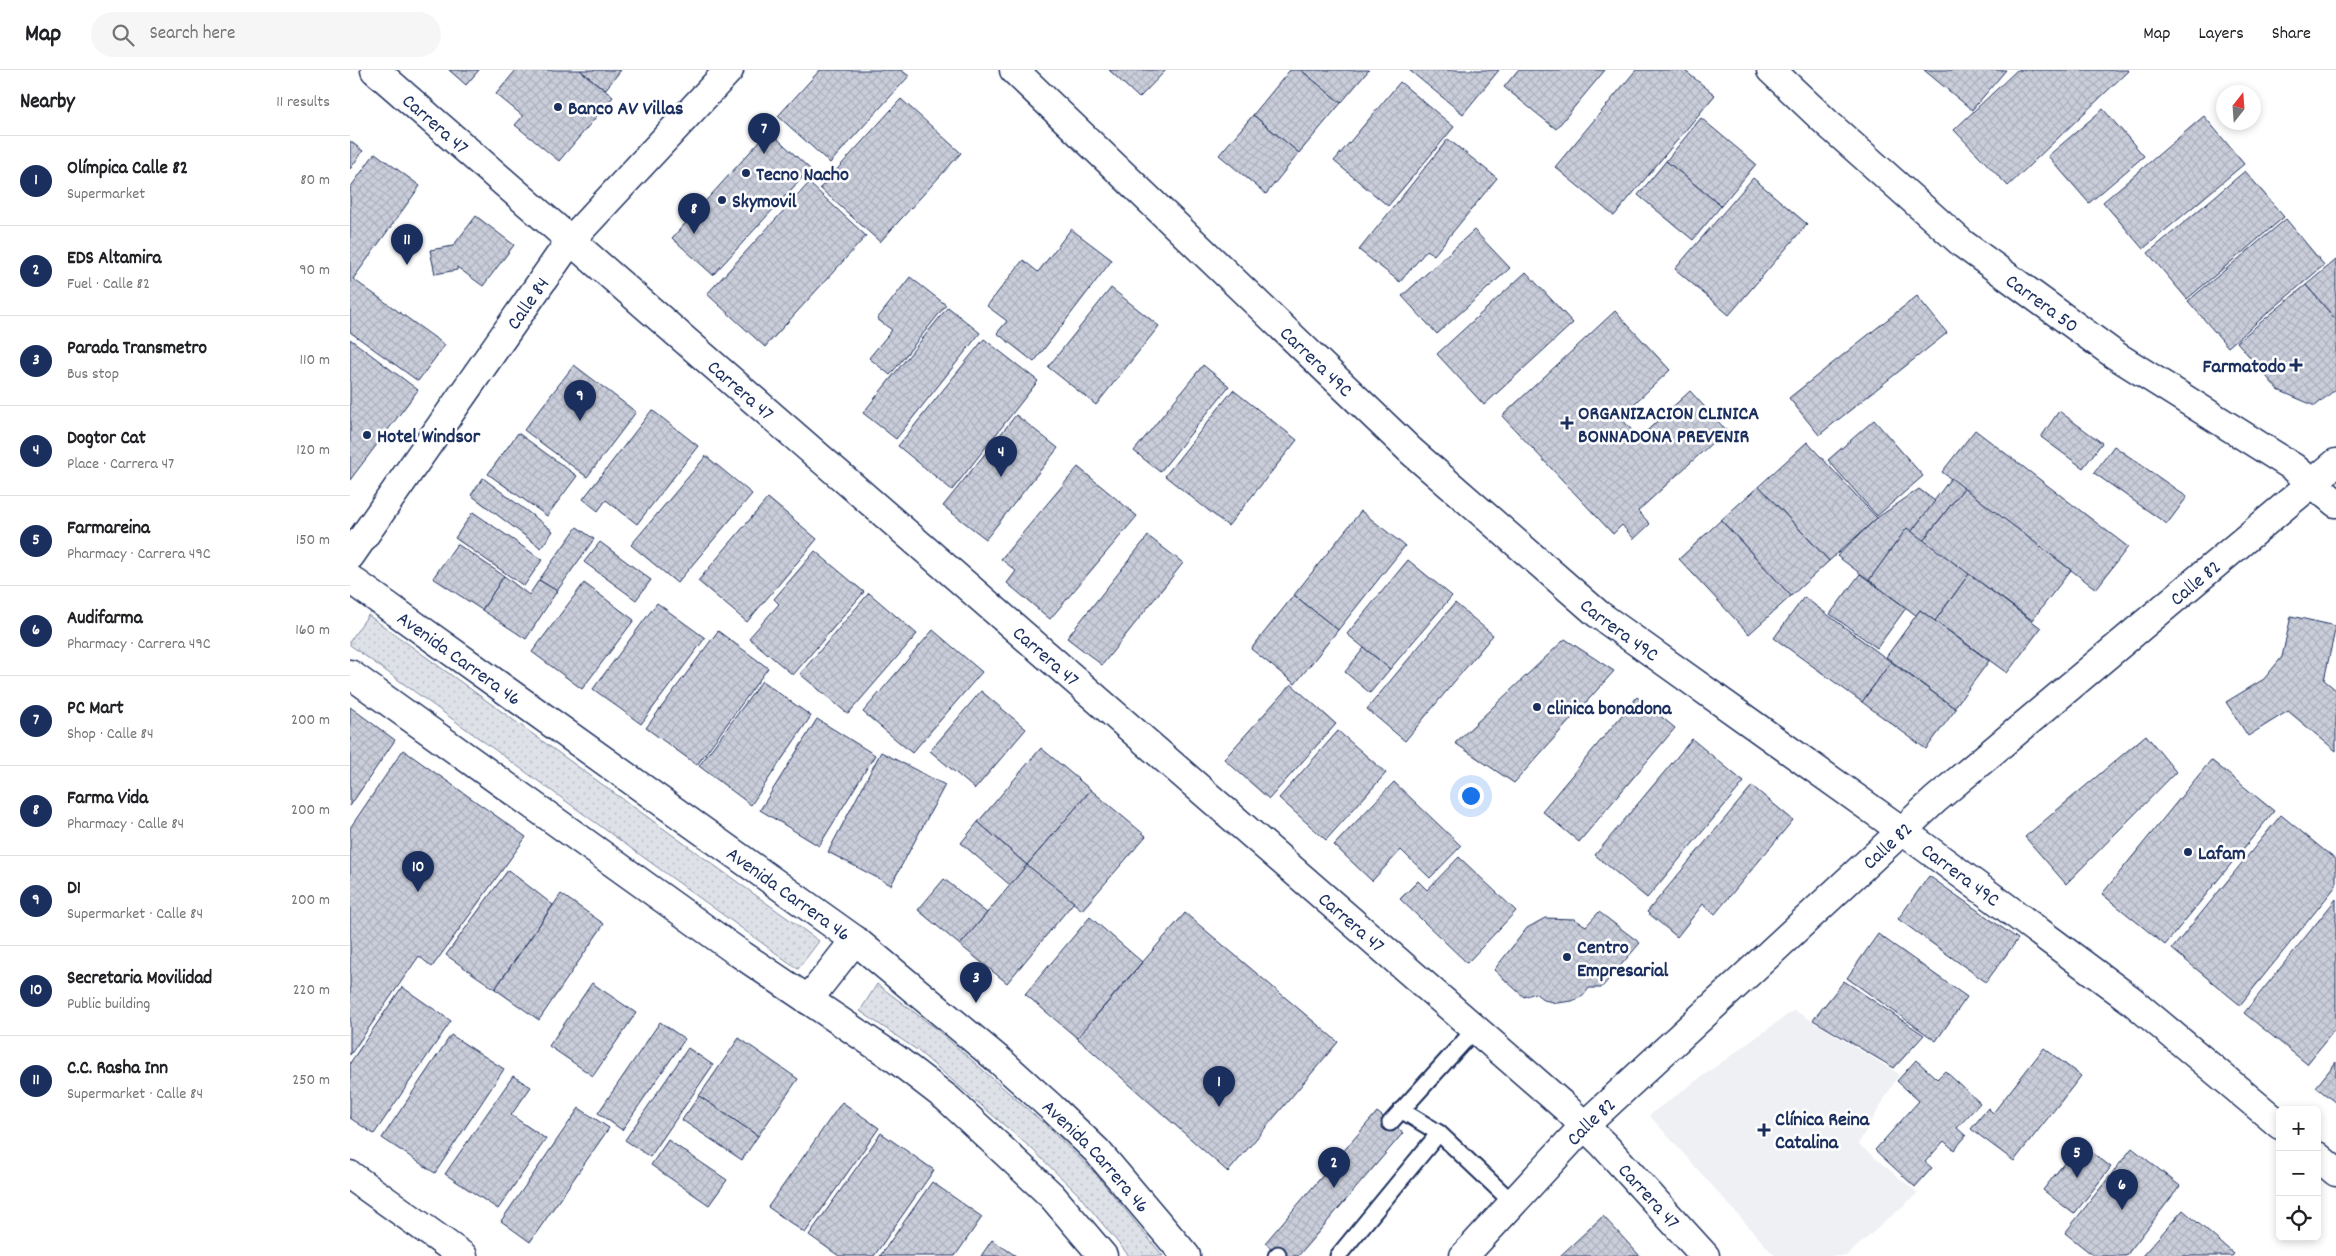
<!DOCTYPE html>
<meta charset="utf-8">
<style>
:root{--surface:#fff;--page:#f6f6f6;--text:#202124;--muted:#757577;--line:#e0e0e0;--accent:#1b2f5e}
body{margin:0;font-family:Dekko,sans-serif;background:var(--page);color:var(--text)}
.controls{position:absolute;right:15px;bottom:15px;display:grid;overflow:hidden;border-radius:8px;box-shadow:0 2px 8px #0003}
.controls button{width:45px;height:45px;display:grid;place-items:center;padding:0;border:0;border-bottom:1px solid var(--line);background:var(--surface);color:var(--text);font:25px sans-serif}
.compass{position:absolute;left:1866px;top:15px;width:45px;height:45px;border-radius:50%;background:var(--surface);box-shadow:0 2px 8px #0003;rotate:17deg}
.you{position:absolute;left:1120px;top:725px;width:18px;height:18px;margin:-12px;border:4px solid #fff;border-radius:50%;background:#1a73e8;box-shadow:0 0 0 8px #1a73e833}
.badge{display:grid;place-items:center;width:32px;height:32px;border-radius:50%;background:var(--accent);color:#fff;font-size:16px;font-weight:700}
.pin{position:absolute;translate:-50% -41px;filter:drop-shadow(0 1px 2px #0008)}
.pin::after{content:'';position:absolute;top:26px;width:18px;height:15px;background:inherit;clip-path:polygon(0 0,100% 0,50% 100%)}
.list{margin:0;padding:0;list-style:none}
h2{display:flex;justify-content:space-between;align-items:center;height:65px;margin:0;padding:0 20px;font-size:21px}
h2 small{font-size:16px;font-weight:400;color:var(--muted)}
.list li{display:grid;grid-template-columns:32px 1fr auto;gap:15px;align-items:center;box-sizing:border-box;height:90px;padding:0 20px;border-top:1px solid var(--line)}
.list b{display:block;font-size:19px;white-space:nowrap}
.list p{margin:0;font-size:16px;white-space:nowrap;color:var(--muted)}
.list em{font-size:16px;font-style:normal;color:var(--muted)}
.icon{flex:none;width:28px;height:28px;fill:none;stroke:currentColor;stroke-width:2;stroke-linecap:round;stroke-linejoin:round}
.map{position:relative;flex:none;width:1986px;height:1186px;overflow:hidden}
header{display:flex;align-items:center;gap:30px;box-sizing:border-box;height:70px;padding:0 25px;background:var(--surface);border-bottom:1px solid var(--line)}
header strong{font-size:24px}
nav{display:flex;gap:28px;margin-inline-start:auto;font-size:18px}
.search{width:350px;height:45px;background:var(--page);display:flex;align-items:center;gap:12px;box-sizing:border-box;padding:0 18px;border-radius:28px;color:var(--muted);font-size:19px}
main{display:flex}
aside{flex:1;background:var(--surface)}
.map>svg:first-child{display:block}
</style>
<header>
<strong>Map</strong>
<div class="search"><svg class="icon" aria-label="search" viewBox="0 0 24 24"><circle cx="10" cy="10" r="6"/><path d="M15 15l6 6"/></svg>Search here</div>
<nav><a>Map</a><a>Layers</a><a>Share</a></nav>
</header>
<main>
<aside>
<h2>Nearby<small>11 results</small></h2>
<ul class="list">
<li><span class="badge">1</span><div><b>Olímpica Calle 82</b><p>Supermarket</p></div><em>80 m</em></li>
<li><span class="badge">2</span><div><b>EDS Altamira</b><p>Fuel · Calle 82</p></div><em>90 m</em></li>
<li><span class="badge">3</span><div><b>Parada Transmetro</b><p>Bus stop</p></div><em>110 m</em></li>
<li><span class="badge">4</span><div><b>Dogtor Cat</b><p>Place · Carrera 47</p></div><em>120 m</em></li>
<li><span class="badge">5</span><div><b>Farmareina</b><p>Pharmacy · Carrera 49C</p></div><em>150 m</em></li>
<li><span class="badge">6</span><div><b>Audifarma</b><p>Pharmacy · Carrera 49C</p></div><em>160 m</em></li>
<li><span class="badge">7</span><div><b>PC Mart</b><p>Shop · Calle 84</p></div><em>200 m</em></li>
<li><span class="badge">8</span><div><b>Farma Vida</b><p>Pharmacy · Calle 84</p></div><em>200 m</em></li>
<li><span class="badge">9</span><div><b>D1</b><p>Supermarket · Calle 84</p></div><em>200 m</em></li>
<li><span class="badge">10</span><div><b>Secretaria Movilidad</b><p>Public building</p></div><em>220 m</em></li>
<li><span class="badge">11</span><div><b>C.C. Rasha Inn</b><p>Supermarket · Calle 84</p></div><em>250 m</em></li>
</ul>
</aside>
<div class="map">
<svg width="1986" height="1186" viewBox="0 0 1986 1186">
<defs>
<pattern id="grass-dots" width="8" height="8" patternUnits="userSpaceOnUse" patternTransform="scale(1.25)"><rect width="8" height="8" fill="#dee1e7"/><path d="M2 2h.1M6 6h.1" fill="none" stroke="#bec1c9" stroke-width="1.8" stroke-linecap="round"/></pattern>
<pattern id="building-cross-hatch" width="8" height="8" patternUnits="userSpaceOnUse" patternTransform="scale(1.25)"><rect width="8" height="8" fill="#caceda"/><path d="M0 0l8 8M0 8l8-8" fill="none" stroke="#adb1be"/></pattern>
</defs>
<rect width="100%" height="100%" fill="#fff"/>
<filter id="ink" filterUnits="userSpaceOnUse"><feTurbulence type="fractalNoise" baseFrequency=".02" numOctaves="2"/><feDisplacementMap in="SourceGraphic" scale="10" xChannelSelector="R" yChannelSelector="G"/><feConvolveMatrix kernelMatrix="1 2 1 2 8 2 1 2 1" color-interpolation-filters="sRGB"/></filter>
<g filter="url(#ink)">
<path fill="#eff0f4" d="M1444 940 1549 1004 1508 1074 1568 1123 1496 1186H1425L1299 1045Z"/>
<g fill="url(#grass-dots)" stroke="#7c88a2">
<path d="M18 545 469 871 448 899 0 575V571Z"/>
<path d="M527 914 585 958 700 1059 745 1103 813 1186H779L728 1124 682 1079 567 980 510 941Z"/>
</g>
<g fill="url(#building-cross-hatch)" stroke="#1b2f5e">
<path d="M99 0H129L116 15Z"/>
<path d="M166 0H230L263 27 209 91 165 55 173 46 146 24Z"/>
<path d="M230 0H271L255 20Z"/>
<path d="M470 0H551L559 6 480 93 428 46Z"/>
<path d="M759 0H816L789 28Z"/>
<path d="M940 0H951L991 33 949 83 903 45Z"/>
<path d="M951 0H1019L991 33Z"/>
<path d="M1059 0H1149L1113 44Z"/>
<path d="M1168 0H1255L1206 59 1154 17Z"/>
<path d="M1286 0H1334L1365 25 1264 146 1205 97Z"/>
<path d="M1574 0H1656L1622 40Z"/>
<path d="M1667 0H1779L1658 116 1604 60Z"/>
<path d="M1050 12 1104 57 1038 136 984 91Z"/>
<path d="M551 29 611 83 530 172 470 118Z"/>
<path d="M1753 39 1794 86 1739 133 1698 86Z"/>
<path d="M903 45 949 83 916 124 869 85Z"/>
<path d="M1854 46 1894 94 1793 179 1753 132Z"/>
<path d="M1351 48 1406 94 1371 136 1316 91Z"/>
<path d="M419 61 460 99 363 205 322 168Z"/>
<path d="M1098 69 1147 108 1084 185 1077 180 1050 212 1009 180Z"/>
<path d="M0 71 13 81 0 99Z"/>
<path d="M25 83 70 116 3 209 95 275 68 311 0 262V118Z"/>
<path d="M1316 91 1371 136 1343 170 1288 125Z"/>
<path d="M1895 101 1934 147 1837 229 1798 183Z"/>
<path d="M1403 108 1457 154 1379 245 1325 199Z"/>
<path d="M459 113 516 166 415 277 357 224Z"/>
<path d="M126 146 164 175 133 216 107 197V200L85 204 80 180 103 176Z"/>
<path d="M1936 149 1974 195 1878 277 1838 231Z"/>
<path d="M721 159 762 190 684 292 647 263 657 251 637 236 673 190 688 202Z"/>
<path d="M1124 160 1160 198 1087 264 1052 226Z"/>
<path d="M1986 190V250L1956 215Z"/>
<path d="M1176 202 1223 253 1134 335 1087 284Z"/>
<path d="M560 207 596 235 540 305 519 288 542 260 527 249Z"/>
<path d="M1956 215 1986 250V319L1965 336 1928 320 1887 272Z"/>
<path d="M761 218 809 256 746 335 698 297Z"/>
<path d="M1567 226 1597 263 1469 365 1439 328Z"/>
<path d="M598 237 630 263 546 369 513 343Z"/>
<path d="M1265 241 1320 300 1270 347 1289 368 1340 321 1376 360 1288 441 1300 454 1284 469 1272 455 1263 464 1152 346Z"/>
<path d="M0 269 68 320 0 410Z"/>
<path d="M634 269 688 311 602 420 548 376Z"/>
<path d="M224 295 286 342 237 407 174 360Z"/>
<path d="M853 295 879 316 810 402 784 381Z"/>
<path d="M883 320 947 370 878 456 815 406Z"/>
<path d="M302 340 348 376 287 454 256 430 248 441 233 429Z"/>
<path d="M1709 341 1752 373 1733 398 1691 367Z"/>
<path d="M666 345 708 378 636 469 593 436Z"/>
<path d="M1524 350 1573 406 1527 446 1478 390Z"/>
<path d="M1625 360 1778 477 1746 519 1592 402Z"/>
<path d="M168 363 227 406 197 446 138 404Z"/>
<path d="M1457 372 1527 448 1479 491 1409 416Z"/>
<path d="M1764 376 1837 427 1817 454 1744 403Z"/>
<path d="M356 386 402 424 327 513 281 475Z"/>
<path d="M728 397 787 446 700 549 657 513 666 501 651 489Z"/>
<path d="M133 408 203 461 191 478 121 425Z"/>
<path d="M1601 408 1614 418 1573 471 1561 462Z"/>
<path d="M1409 416 1479 491 1441 526 1371 450Z"/>
<path d="M1614 418 1721 500 1682 550 1573 471Z"/>
<path d="M1569 419 1585 431 1561 462 1557 458 1519 510 1487 486 1527 448Z"/>
<path d="M418 428 467 469 397 552 348 511Z"/>
<path d="M1011 441 1055 476 988 560 944 525Z"/>
<path d="M123 442 192 490 174 516 105 468Z"/>
<path d="M1371 450 1441 526 1399 564 1329 489Z"/>
<path d="M227 457 244 469 207 521 189 510Z"/>
<path d="M1557 458 1619 504 1585 551 1570 540 1567 546 1519 510Z"/>
<path d="M798 466 833 493 752 595 717 568Z"/>
<path d="M250 472 301 510 286 530 234 492Z"/>
<path d="M107 474 154 506 132 540 83 508Z"/>
<path d="M465 481 514 522 443 605 399 568 429 534 424 529Z"/>
<path d="M1058 490 1102 526 1040 599 997 564Z"/>
<path d="M1510 504 1556 538 1527 578 1480 544Z"/>
<path d="M1619 504 1691 558 1657 603 1585 551Z"/>
<path d="M154 506 179 525 189 510 207 521 176 569 132 540Z"/>
<path d="M234 513 284 550 232 619 182 582Z"/>
<path d="M519 523 567 564 498 644 450 604Z"/>
<path d="M944 525 988 560 945 614 901 579Z"/>
<path d="M1454 527 1541 592 1512 632 1424 568Z"/>
<path d="M307 533 355 568 291 654 243 619Z"/>
<path d="M1105 533 1143 565 1055 671 1017 639Z"/>
<path d="M1570 540 1639 591 1604 638 1536 587Z"/>
<path d="M1941 546 1986 556 1974 610 1986 620V681L1938 641 1898 666 1876 632 1914 609 1932 587Z"/>
<path d="M583 560 632 602 562 683 513 642Z"/>
<path d="M368 561 418 598 347 695 296 658Z"/>
<path d="M1215 569 1264 601 1164 713 1105 673Z"/>
<path d="M1014 578 1040 599 1020 623 995 602Z"/>
<path d="M1541 592 1606 639 1576 679 1512 632Z"/>
<path d="M412 611 461 646 401 735 349 696Z"/>
<path d="M941 614 986 654 919 729 874 689Z"/>
<path d="M631 621 676 659 625 719 580 681Z"/>
<path d="M1287 627 1325 658 1229 772 1192 741Z"/>
<path d="M0 637 45 670 0 736Z"/>
<path d="M467 649 525 685 469 776 410 740Z"/>
<path d="M988 661 1036 703 976 770 929 728Z"/>
<path d="M1796 665 1826 702 1716 814 1675 767Z"/>
<path d="M1342 669 1394 712 1297 828 1245 785Z"/>
<path d="M691 678 741 720 677 795 628 752Z"/>
<path d="M53 680 176 767 82 897 69 886 0 985V758Z"/>
<path d="M531 682 595 715 541 815 478 782Z"/>
<path d="M1861 690 1924 741 1815 875 1752 824Z"/>
<path d="M1044 712 1111 776 1080 808 1051 780 1022 811 984 775Z"/>
<path d="M1402 716 1443 750 1365 844 1353 834 1327 867 1297 842Z"/>
<path d="M741 720 796 766 732 840 677 795Z"/>
<path d="M1931 745 1986 790V816L1890 935 1822 879Z"/>
<path d="M628 752 677 795 660 815 611 773Z"/>
<path d="M1109 787 1166 841 1117 893 1050 829 1068 811 1077 820Z"/>
<path d="M677 795 724 832 657 913 610 875Z"/>
<path d="M158 800 203 835 145 919 96 885Z"/>
<path d="M1579 806 1668 869 1636 912 1548 849Z"/>
<path d="M594 809 637 843 610 875 568 840Z"/>
<path d="M211 824 254 854 189 950 145 919Z"/>
<path d="M1986 829V958L1957 994 1894 943Z"/>
<path d="M1249 842 1290 873 1251 918H1239L1233 926 1222 931 1207 933 1194 930 1185 923 1174 927 1144 900 1177 858 1195 848 1224 849 1236 856Z"/>
<path d="M835 843 988 972 878 1102 727 968Z"/>
<path d="M740 847 792 892 727 968 675 924Z"/>
<path d="M1528 864 1617 927 1586 971 1497 908Z"/>
<path d="M1494 911 1574 965 1544 998 1463 950Z"/>
<path d="M242 913 286 943 243 1006 199 976Z"/>
<path d="M52 917 101 951 24 1064 0 1048V993Z"/>
<path d="M310 952 335 969 272 1060 248 1043Z"/>
<path d="M101 965 154 999 85 1103 32 1068Z"/>
<path d="M389 968 448 1009 408 1066 349 1026Z"/>
<path d="M338 978 363 995 300 1087 275 1070Z"/>
<path d="M1694 978 1731 1006 1664 1091 1621 1059 1638 1038 1643 1043Z"/>
<path d="M1566 990 1587 1009 1595 1001 1630 1033 1607 1058 1616 1066 1604 1080 1594 1071 1575 1092 1582 1098 1565 1117 1525 1080 1569 1031 1547 1011Z"/>
<path d="M1986 992V1033L1966 1017Z"/>
<path d="M163 1006 181 1017 161 1045 196 1069 148 1139 95 1104Z"/>
<path d="M349 1026 408 1066 392 1090 332 1050Z"/>
<path d="M492 1032 529 1058 455 1163 418 1137Z"/>
<path d="M229 1038 259 1058 180 1172 151 1151Z"/>
<path d="M1027 1042 1053 1063 948 1186H931L915 1173Z"/>
<path d="M531 1063 584 1100 524 1186H489L459 1165Z"/>
<path d="M318 1070 377 1110 359 1135 301 1095Z"/>
<path d="M1730 1073 1761 1097 1724 1144 1693 1120Z"/>
<path d="M1782 1078 1830 1116 1776 1186H1744L1715 1163Z"/>
<path d="M582 1112 632 1147 605 1186H530Z"/>
<path d="M1833 1140 1884 1184 1882 1186H1792Z"/>
<path d="M1253 1146 1290 1186H1210Z"/>
<path d="M642 1170 666 1186H631Z"/>
</g>
<g fill="none" stroke-linecap="round" stroke-linejoin="round">
<g stroke="#1b2f5e" stroke-width="19">
<g id="service">
<path d="M1051 1040 1089 1063 1163 1133"/>
<path d="M1040 1053 1126 958"/>
<path d="M926 1186 928 1184"/>
<path d="M988 1186 1089 1063"/>
</g>
</g>
<g stroke="#1b2f5e" stroke-width="31">
<g id="minor">
<path id="s1" d="M25 0 1216 1038 1254 1075 1355 1186"/>
<path id="s2" d="M664 0 1061 381 1248 544 1576 778 1781 930 1930 1055"/>
<path id="s3" d="M1421 0 1477 53 1613 174 1765 285 1943 397 1986 433"/>
<path d="M1967 1086 1986 1102"/>
<path d="M0 1105 113 1186"/>
</g>
</g>
<g stroke="#1b2f5e" stroke-width="31">
<g id="tertiary">
<path id="s4" d="M0 486 220 171 379 0"/>
</g>
</g>
<g stroke="#1b2f5e" stroke-width="31">
<g id="secondary">
<path id="s5" d="M1114 1186 1234 1056 1585 730 1986 393"/>
</g>
</g>
<g stroke="#1b2f5e" stroke-width="31">
<g id="primary">
<path id="s6" d="M0 509 505 870 650 991 702 1038 747 1081 836 1186"/>
<path d="M0 604 389 883 546 989 598 1029 702 1126 753 1186"/>
<path d="M458 930 505 870"/>
</g>
</g>
<use href="#service" stroke="#fff" stroke-width="15"/>
<use href="#minor" stroke="#fff" stroke-width="28"/>
<use href="#tertiary" stroke="#fff" stroke-width="28"/>
<use href="#secondary" stroke="#fff" stroke-width="28"/>
<use href="#primary" stroke="#fff" stroke-width="28"/>
</g>
</g>
<g fill="#1b2f5e" stroke="#fff" stroke-width="2">
<circle cx="208" cy="37" r="5"/>
<circle cx="396" cy="103" r="5"/>
<circle cx="372" cy="130" r="5"/>
<path d="M1943.5 287.5h5v5h5v5h-5v5h-5v-5h-5v-5h5z"/>
<path d="M1214.5 345.5h5v5h5v5h-5v5h-5v-5h-5v-5h5z"/>
<circle cx="17" cy="365" r="5"/>
<circle cx="1187" cy="637" r="5"/>
<circle cx="1838" cy="782" r="5"/>
<circle cx="1217" cy="887" r="5"/>
<path d="M1411.5 1052.5h5v5h5v5h-5v5h-5v-5h-5v-5h5z"/>
</g>
<g text-anchor="middle" stroke-width="5" stroke-linejoin="round" paint-order="stroke">
<g font-size="20" font-weight="bold" fill="#1b2f5e" stroke="#fff" text-anchor="start">
<text x="218" y="44">Banco AV Villas</text>
<text x="406" y="110">Tecno Nacho</text>
<text x="382" y="137">Skymovil</text>
<text x="1936" y="302" text-anchor="end">Farmatodo</text>
<text x="1228" y="349">ORGANIZACION CLINICA<tspan x="1228" dy="23">BONNADONA PREVENIR</tspan></text>
<text x="27" y="372">Hotel Windsor</text>
<text x="1197" y="644">clinica bonadona</text>
<text x="1848" y="789">Lafam</text>
<text x="1227" y="883">Centro<tspan x="1227" dy="23">Empresarial</tspan></text>
<text x="1425" y="1055">Clínica Reina<tspan x="1425" dy="23">Catalina</tspan></text>
</g>
<g font-size="20" fill="#1b2f5e" stroke="#fff">
<text dy="7" stroke="none"><textPath href="#s1" startOffset="81">Carrera 47</textPath></text>
<text dy="7" stroke="none"><textPath href="#s3" startOffset="358">Carrera 50</textPath></text>
<text dy="7" stroke="none"><textPath href="#s4" startOffset="309">Calle 84</textPath></text>
<text dy="7" stroke="none"><textPath href="#s2" startOffset="420">Carrera 49C</textPath></text>
<text dy="7" stroke="none"><textPath href="#s1" startOffset="486">Carrera 47</textPath></text>
<text dy="7" stroke="none"><textPath href="#s5" startOffset="995">Calle 82</textPath></text>
<text dy="7" stroke="none"><textPath href="#s2" startOffset="825">Carrera 49C</textPath></text>
<text dy="7" stroke="none"><textPath href="#s1" startOffset="891">Carrera 47</textPath></text>
<text dy="7" stroke="none"><textPath href="#s6" startOffset="135">Avenida Carrera 46</textPath></text>
<text dy="7" stroke="none"><textPath href="#s5" startOffset="590">Calle 82</textPath></text>
<text dy="7" stroke="none"><textPath href="#s2" startOffset="1245">Carrera 49C</textPath></text>
<text dy="7" stroke="none"><textPath href="#s6" startOffset="540">Avenida Carrera 46</textPath></text>
<text dy="7" stroke="none"><textPath href="#s1" startOffset="1296">Carrera 47</textPath></text>
<text dy="7" stroke="none"><textPath href="#s5" startOffset="185">Calle 82</textPath></text>
<text dy="7" stroke="none"><textPath href="#s6" startOffset="945">Avenida Carrera 46</textPath></text>
<text dy="7" stroke="none"><textPath href="#s1" startOffset="1701">Carrera 47</textPath></text>
</g>
</g>
</svg>
<div class="controls">
<button>+</button>
<button>−</button>
<button><svg class="icon" aria-label="locate" viewBox="0 0 24 24"><circle cx="12" cy="12" r="6"/><path d="M12 2v4M12 18v4M2 12h4M18 12h4"/></svg></button>
</div>
<svg class="compass" viewBox="-18 -18 36 36"><path d="M0-13l5 13h-10z" fill="#e53935"/><path d="M0 13l5-13h-10z" fill="#757577"/></svg>
<div class="you"></div>
<div class="pin badge" style="left:869px;top:1037px">1</div>
<div class="pin badge" style="left:984px;top:1118px">2</div>
<div class="pin badge" style="left:626px;top:933px">3</div>
<div class="pin badge" style="left:651px;top:407px">4</div>
<div class="pin badge" style="left:1727px;top:1108px">5</div>
<div class="pin badge" style="left:1772px;top:1140px">6</div>
<div class="pin badge" style="left:414px;top:84px">7</div>
<div class="pin badge" style="left:344px;top:164px">8</div>
<div class="pin badge" style="left:230px;top:351px">9</div>
<div class="pin badge" style="left:68px;top:822px">10</div>
<div class="pin badge" style="left:57px;top:195px">11</div>
</div>
</main>
